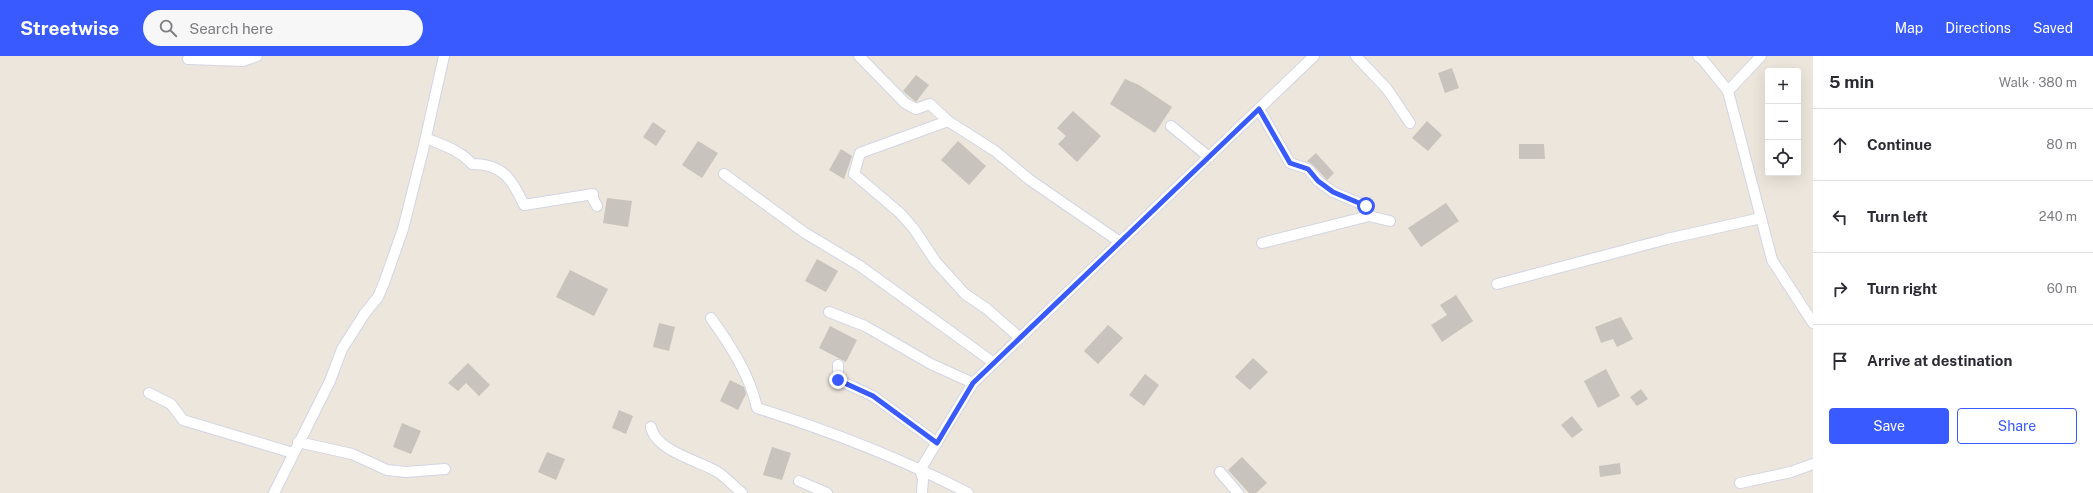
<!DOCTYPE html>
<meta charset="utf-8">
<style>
:root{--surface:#fff;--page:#f7f7f7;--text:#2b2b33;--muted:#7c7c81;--line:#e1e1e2;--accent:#385aff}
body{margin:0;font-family:"Public Sans",sans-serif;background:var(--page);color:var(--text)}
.controls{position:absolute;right:12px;top:12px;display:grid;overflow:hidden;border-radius:4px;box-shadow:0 4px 16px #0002}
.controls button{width:36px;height:36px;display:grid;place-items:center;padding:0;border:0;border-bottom:1px solid var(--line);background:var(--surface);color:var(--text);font:20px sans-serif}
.stop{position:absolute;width:12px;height:12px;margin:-9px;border:3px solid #385aff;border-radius:50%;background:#fff}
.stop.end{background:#385aff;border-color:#fff;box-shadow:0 1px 4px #0008}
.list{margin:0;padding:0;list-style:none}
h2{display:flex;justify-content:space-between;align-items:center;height:52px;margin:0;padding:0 16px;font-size:17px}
h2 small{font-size:13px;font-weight:400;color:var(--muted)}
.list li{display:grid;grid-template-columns:26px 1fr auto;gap:12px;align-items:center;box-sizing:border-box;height:72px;padding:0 16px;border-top:1px solid var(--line)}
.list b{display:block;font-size:15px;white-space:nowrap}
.list em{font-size:13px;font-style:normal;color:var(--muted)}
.actions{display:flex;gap:8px;padding:12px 16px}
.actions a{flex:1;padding:9px 0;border:1px solid var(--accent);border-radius:4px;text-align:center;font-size:14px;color:var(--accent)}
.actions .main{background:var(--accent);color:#fff}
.icon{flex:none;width:22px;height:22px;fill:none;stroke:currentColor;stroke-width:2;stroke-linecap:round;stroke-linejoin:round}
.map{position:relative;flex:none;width:1813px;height:437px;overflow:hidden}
header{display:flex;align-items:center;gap:24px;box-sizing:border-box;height:56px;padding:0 20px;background:var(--accent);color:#fff}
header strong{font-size:19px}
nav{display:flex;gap:22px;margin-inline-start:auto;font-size:14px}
.search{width:280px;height:36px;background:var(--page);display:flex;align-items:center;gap:10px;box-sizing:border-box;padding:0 14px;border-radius:22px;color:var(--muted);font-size:15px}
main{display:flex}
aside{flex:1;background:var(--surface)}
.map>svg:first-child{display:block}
</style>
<header>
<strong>Streetwise</strong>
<div class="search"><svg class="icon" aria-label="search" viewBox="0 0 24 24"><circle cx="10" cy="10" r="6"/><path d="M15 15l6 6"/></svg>Search here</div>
<nav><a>Map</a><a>Directions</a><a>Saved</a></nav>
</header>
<main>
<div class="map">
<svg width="1813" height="437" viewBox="0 0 1813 437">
<rect width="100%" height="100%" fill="#ede6dc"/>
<g fill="#c8c3bc">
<path d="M1452 12 1459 32 1445 37 1438 17Z"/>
<path d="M916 19 929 29 916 46 903 35Z"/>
<path d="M1125 23 1139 29 1172 51 1155 77 1110 48Z"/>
<path d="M1073 55 1101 80 1077 106 1058 88 1066 80 1057 72Z"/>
<path d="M1427 65 1442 79 1428 95 1412 82Z"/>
<path d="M653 66 666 75 656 90 643 81Z"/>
<path d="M698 85 718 97 702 122 682 109Z"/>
<path d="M958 85 986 110 969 129 941 104Z"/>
<path d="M1519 88H1544L1545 103H1519Z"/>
<path d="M841 93 852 100 844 123 829 114Z"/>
<path d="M1316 97 1334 117 1327 124 1313 109 1307 105Z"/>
<path d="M607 142 632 145 628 171 603 167Z"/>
<path d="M1446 147 1459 165 1421 191 1408 172Z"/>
<path d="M817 203 838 215 826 236 805 225Z"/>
<path d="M570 214 608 233 594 260 556 241Z"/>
<path d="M1456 239 1473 265 1442 286 1431 269 1447 259 1440 249Z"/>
<path d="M1621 261 1633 283 1617 291 1613 283 1601 287 1595 271Z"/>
<path d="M659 267 675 271 669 295 653 291Z"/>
<path d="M1108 269 1123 282 1098 308 1084 295Z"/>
<path d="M830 270 857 284 846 306 819 292Z"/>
<path d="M1253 302 1268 316 1250 334 1235 321Z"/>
<path d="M468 307 490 329 479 340 466 327 458 335 448 327Z"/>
<path d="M1606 313 1620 340 1598 352 1584 325Z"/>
<path d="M1145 318 1159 329 1144 350 1129 339Z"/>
<path d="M730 324 744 331 746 338 738 354 720 345Z"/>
<path d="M1641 333 1648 343 1637 350 1630 341Z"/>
<path d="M619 354 633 360 626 378 612 372Z"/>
<path d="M1572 360 1583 374 1572 382 1561 369Z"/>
<path d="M402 367 421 375 411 398 393 391Z"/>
<path d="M772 391 791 397 782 424 763 419Z"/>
<path d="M547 396 565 403 556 424 538 416Z"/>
<path d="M1242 401 1267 427 1256 437H1249L1228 414Z"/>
<path d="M1620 407 1621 418 1600 421 1599 410Z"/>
</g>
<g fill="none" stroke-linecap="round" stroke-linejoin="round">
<g stroke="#d2d5e4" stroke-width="12">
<g id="street">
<path d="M859 0 905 47 916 53 930 48 948 65 995 95 1030 124 1120 186"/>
<path d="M1356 0 1387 33 1410 67"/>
<path d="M1698 0 1703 4 1728 35"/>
<path d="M1761 0 1728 35 1772 204 1813 267"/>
<path d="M188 3 243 5 257 0"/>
<path d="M1259 53 1290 107 1308 113 1318 125 1333 136 1366 150 1369 160 1390 165"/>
<path d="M948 65 860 97 854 118 900 157 914 173 936 206 965 238 987 253 1020 282"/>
<path d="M1171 70 1209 101"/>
<path d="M426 82C442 89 460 94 472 108 503 108 512 123 524 149L593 138V143L597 150"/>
<path d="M724 118 805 177 860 210 994 307"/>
<path d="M1262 187 1369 160"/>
<path d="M1497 228 1667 183 1761 162"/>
<path d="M829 256 865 270 931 308 973 327"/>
<path d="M711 262C730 289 750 319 757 352 830 375 900 402 968 437"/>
<path d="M838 309V324L873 340 937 387"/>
<path d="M149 337 171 348 183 364 293 397"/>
<path d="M651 371C655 394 698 405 716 415 725 420 733 430 742 437"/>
<path d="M298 386 352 398 387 414 406 416 445 413"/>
<path d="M1220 416 1238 437"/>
<path d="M799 425 827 437"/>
<path d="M1740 427 1791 416 1813 408"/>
<path d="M274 437 330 325 342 293 365 257 378 241 384 227 403 173 423 94 444 0"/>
<path d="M922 437 923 423 920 414 973 327 1314 0"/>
</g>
</g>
<use href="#street" stroke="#fff" stroke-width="10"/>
</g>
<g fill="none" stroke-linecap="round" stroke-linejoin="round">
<path stroke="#385aff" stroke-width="5" d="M838 324 873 340 937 387 973 327 1259 53 1290 107 1308 113 1318 125 1333 136 1366 150"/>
</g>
</svg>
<div class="controls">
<button>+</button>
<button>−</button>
<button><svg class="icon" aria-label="locate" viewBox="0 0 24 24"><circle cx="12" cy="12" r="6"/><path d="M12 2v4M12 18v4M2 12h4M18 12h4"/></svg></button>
</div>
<div class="stop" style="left:1366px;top:150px"></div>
<div class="stop end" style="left:838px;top:324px"></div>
</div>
<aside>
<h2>5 min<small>Walk · 380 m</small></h2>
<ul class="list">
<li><svg class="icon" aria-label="ahead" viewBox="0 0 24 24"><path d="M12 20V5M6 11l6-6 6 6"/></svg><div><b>Continue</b></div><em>80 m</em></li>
<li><svg class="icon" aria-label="left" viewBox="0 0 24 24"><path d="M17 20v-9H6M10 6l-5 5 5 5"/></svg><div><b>Turn left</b></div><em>240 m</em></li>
<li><svg class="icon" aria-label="right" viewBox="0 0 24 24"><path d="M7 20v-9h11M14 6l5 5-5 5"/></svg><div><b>Turn right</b></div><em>60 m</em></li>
<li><svg class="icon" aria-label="arrive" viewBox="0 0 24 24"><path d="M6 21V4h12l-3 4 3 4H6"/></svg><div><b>Arrive at destination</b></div></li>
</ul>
<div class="actions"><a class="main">Save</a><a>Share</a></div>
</aside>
</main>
